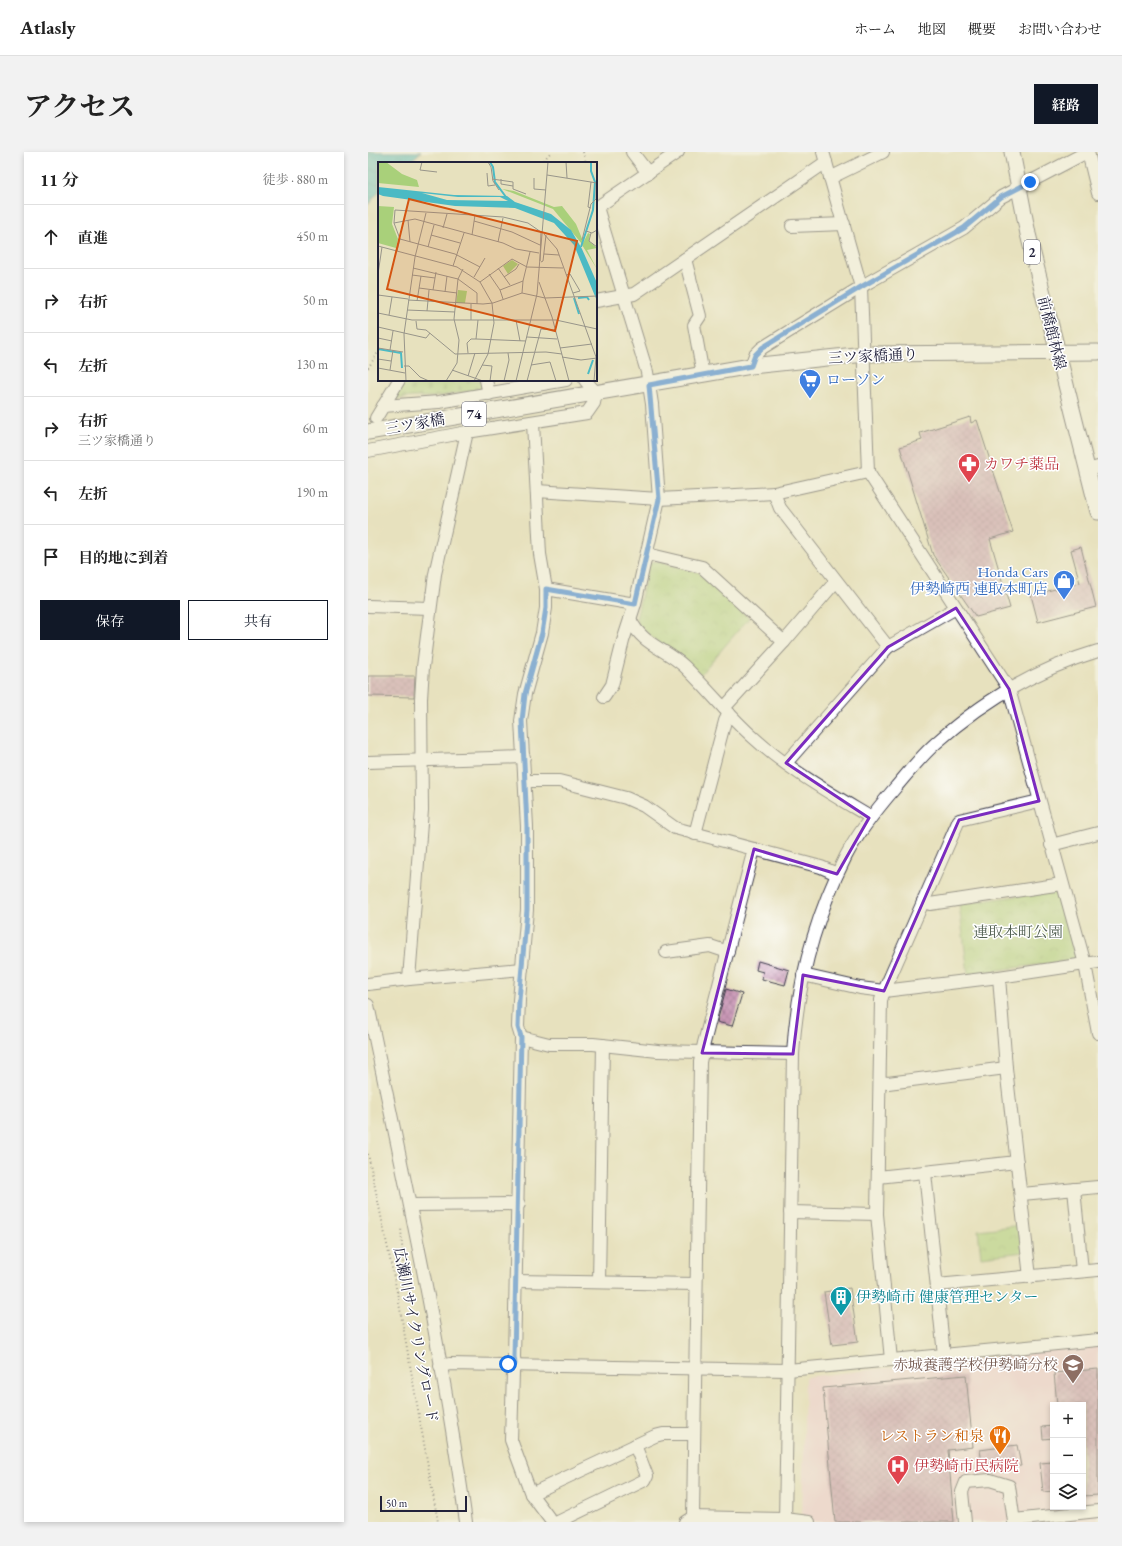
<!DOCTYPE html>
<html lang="ja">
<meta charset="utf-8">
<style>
:root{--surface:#fff;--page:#f2f2f2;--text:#222;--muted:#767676;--line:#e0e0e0;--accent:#111827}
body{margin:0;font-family:"EB Garamond","Noto Serif JP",serif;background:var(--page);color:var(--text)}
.controls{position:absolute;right:12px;bottom:12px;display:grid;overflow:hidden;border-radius:0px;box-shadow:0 2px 6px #0003}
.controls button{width:36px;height:36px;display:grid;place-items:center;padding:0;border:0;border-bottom:1px solid var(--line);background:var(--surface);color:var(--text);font:20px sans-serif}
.scale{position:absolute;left:12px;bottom:10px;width:87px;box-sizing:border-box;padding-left:4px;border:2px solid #22223b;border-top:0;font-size:11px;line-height:14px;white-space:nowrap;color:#22223b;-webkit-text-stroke:3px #fff;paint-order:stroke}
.stop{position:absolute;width:12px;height:12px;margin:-9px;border:3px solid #1a73e8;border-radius:50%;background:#fff}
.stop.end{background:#1a73e8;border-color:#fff;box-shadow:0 1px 4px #0008}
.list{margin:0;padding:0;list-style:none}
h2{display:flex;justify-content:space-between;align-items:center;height:52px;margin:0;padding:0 16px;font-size:17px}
h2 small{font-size:13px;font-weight:400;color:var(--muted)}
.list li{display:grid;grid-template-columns:26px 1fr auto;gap:12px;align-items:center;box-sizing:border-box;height:64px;padding:0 16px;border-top:1px solid var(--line)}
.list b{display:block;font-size:15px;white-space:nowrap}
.list p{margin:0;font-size:13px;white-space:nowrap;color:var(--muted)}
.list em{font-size:13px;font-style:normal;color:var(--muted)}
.actions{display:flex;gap:8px;padding:12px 16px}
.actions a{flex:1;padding:9px 0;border:1px solid var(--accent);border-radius:0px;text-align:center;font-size:14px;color:var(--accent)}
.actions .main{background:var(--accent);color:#fff}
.icon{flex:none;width:22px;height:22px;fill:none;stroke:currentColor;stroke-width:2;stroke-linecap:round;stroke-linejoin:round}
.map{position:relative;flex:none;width:730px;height:1370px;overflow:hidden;border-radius:0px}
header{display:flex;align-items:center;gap:24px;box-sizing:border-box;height:56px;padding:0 20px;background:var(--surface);border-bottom:1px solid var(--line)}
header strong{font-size:19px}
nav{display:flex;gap:22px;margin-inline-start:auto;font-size:14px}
.intro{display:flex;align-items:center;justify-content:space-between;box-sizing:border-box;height:96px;padding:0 24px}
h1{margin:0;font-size:28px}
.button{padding:10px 18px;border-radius:0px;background:var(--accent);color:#fff;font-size:14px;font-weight:700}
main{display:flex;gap:24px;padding:0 24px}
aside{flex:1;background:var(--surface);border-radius:0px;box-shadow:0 2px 6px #0003}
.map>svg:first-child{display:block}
</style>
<header>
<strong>Atlasly</strong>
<nav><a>ホーム</a><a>地図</a><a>概要</a><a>お問い合わせ</a></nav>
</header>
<div class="intro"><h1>アクセス</h1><a class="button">経路</a></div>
<main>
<aside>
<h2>11 分<small>徒歩 · 880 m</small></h2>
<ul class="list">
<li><svg class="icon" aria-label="ahead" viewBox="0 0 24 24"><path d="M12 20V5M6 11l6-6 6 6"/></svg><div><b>直進</b></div><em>450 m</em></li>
<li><svg class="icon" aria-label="right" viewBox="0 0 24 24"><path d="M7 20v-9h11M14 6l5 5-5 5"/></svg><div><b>右折</b></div><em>50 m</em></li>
<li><svg class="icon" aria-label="left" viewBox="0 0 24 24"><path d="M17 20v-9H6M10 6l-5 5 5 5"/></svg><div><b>左折</b></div><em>130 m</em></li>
<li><svg class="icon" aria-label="right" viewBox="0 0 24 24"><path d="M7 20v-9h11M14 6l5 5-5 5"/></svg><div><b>右折</b><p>三ツ家橋通り</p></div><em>60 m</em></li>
<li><svg class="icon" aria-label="left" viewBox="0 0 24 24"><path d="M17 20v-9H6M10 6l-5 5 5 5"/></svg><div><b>左折</b></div><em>190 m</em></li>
<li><svg class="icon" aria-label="arrive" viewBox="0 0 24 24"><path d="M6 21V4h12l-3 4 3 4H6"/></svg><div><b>目的地に到着</b></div></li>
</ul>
<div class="actions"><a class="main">保存</a><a>共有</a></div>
</aside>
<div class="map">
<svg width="730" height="1370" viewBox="0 0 730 1370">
<defs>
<pattern id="cemetery-stones" width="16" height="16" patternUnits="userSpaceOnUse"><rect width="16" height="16" fill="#a9d07a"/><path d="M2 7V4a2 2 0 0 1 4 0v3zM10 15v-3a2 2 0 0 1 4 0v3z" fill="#91b26a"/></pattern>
<pattern id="park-crowns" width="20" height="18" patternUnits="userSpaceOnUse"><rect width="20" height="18" fill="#a9d07a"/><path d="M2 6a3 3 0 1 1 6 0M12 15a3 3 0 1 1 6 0" fill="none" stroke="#91b26a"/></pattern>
<pattern id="water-ripples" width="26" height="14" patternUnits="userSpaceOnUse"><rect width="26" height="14" fill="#4bbac4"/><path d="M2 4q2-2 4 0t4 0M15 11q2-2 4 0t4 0" fill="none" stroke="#3e97a0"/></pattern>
<pattern id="building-cross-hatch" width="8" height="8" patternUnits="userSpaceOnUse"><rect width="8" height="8" fill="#c997b6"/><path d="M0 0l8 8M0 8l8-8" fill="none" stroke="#a37b95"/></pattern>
</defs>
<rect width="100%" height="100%" fill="#fff"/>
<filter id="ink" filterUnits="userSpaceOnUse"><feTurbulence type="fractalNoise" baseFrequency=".025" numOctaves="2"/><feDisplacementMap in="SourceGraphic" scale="8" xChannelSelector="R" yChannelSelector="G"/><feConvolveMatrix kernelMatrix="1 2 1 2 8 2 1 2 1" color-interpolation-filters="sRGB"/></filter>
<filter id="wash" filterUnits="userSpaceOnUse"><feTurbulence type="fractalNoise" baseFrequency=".012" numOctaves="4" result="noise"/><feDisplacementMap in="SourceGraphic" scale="16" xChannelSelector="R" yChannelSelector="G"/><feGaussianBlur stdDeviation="0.9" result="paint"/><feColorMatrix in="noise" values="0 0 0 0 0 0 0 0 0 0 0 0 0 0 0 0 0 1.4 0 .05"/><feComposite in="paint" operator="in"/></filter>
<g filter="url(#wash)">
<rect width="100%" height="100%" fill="#e7e1be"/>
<path fill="#f3cfde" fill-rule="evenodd" d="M730 1193V1370H434L437 1225ZM685 1253H715V1355H685Z"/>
<path fill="url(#cemetery-stones)" stroke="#66795a" d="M38 228H115L114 237 67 245H44L29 247 28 243Z"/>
<g fill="url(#park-crowns)" stroke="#66795a">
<path d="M287 409 330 420 381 466 331 524 270 474 268 467 281 411Z"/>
<path d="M685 739 692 743 708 804 707 808 600 822 591 752Z"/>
<path d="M654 1073 657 1100 613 1105 610 1078Z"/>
</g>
<path fill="url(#water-ripples)" stroke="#366e80" d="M0 0H53L40 11H11V40L0 53Z"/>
<g id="blocks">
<g fill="url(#building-cross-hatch)">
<path d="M602 265 603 271 609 268 645 380 622 387 642 456 608 465 565 403 532 295 554 288 552 281Z"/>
<path d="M713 395 728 455 670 470 663 443 712 431 703 398Z"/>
<path d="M0 524H47L46 545 0 544Z"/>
<path d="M390 809 421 818 417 833 394 827 395 820 388 818Z"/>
<path d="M358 837 374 842 364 874 349 870Z"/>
<path d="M482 1136 490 1190 464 1193 456 1140Z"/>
<path d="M730 1217V1343L715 1344V1253H689L686 1221Z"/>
<path d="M598 1223 605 1295 580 1298 586 1370H467L455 1236Z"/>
<path d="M685 1274V1286L675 1287 674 1275Z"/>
<path d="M649 1293 653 1314 626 1316 622 1309 614 1311 612 1298Z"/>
<path d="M685 1310V1339L675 1340 672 1311Z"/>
</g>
</g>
</g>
<g filter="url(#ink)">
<use href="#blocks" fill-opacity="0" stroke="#403f4f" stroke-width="1"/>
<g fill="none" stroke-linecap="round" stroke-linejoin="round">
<g stroke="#403f4f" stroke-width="14">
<g id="minor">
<path d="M264 0 280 21"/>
<path d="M455 0 493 135 500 320 641 537 717 812 730 881"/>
<path d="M720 0 730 41"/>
<path d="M462 26 515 0"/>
<path d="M229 55 279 220 284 252 291 347 267 452 255 489 244 533 236 545"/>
<path d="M228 56 310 0"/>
<path d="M424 74 476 72"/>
<path d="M317 107 332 164 326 173 335 223"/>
<path d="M228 149 266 142 458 10"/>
<path d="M383 214 387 203 394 196 501 130 596 76 633 45 719 0"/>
<path d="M118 228 121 242"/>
<path d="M15 254 71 250 198 228"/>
<path d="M8 266 31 228"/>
<path d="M165 271 172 402 178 437V456L174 481 157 542 153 569 159 674V758L151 848 150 875 153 885 146 1205 147 1212 145 1220 143 1288 163 1342 184 1370"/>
<path d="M0 299 99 280 219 261 226 251 228 241 217 228"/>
<path d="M719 318 730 315"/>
<path d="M169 339 291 347 406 341 500 320"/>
<path d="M406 341 412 356 520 495"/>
<path d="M279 402 334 415 416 490"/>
<path d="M178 437 267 452"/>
<path d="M0 454 62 456"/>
<path d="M262 467C274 493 297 496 316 514 340 537 361 564 386 586 421 618 462 641 502 665"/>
<path d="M356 556 416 490 468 429"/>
<path d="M0 610 156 605"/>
<path d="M418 611 520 495 588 456"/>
<path d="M157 629H191L258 646 276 654 307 676 453 715 469 722"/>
<path d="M327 682 357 569 361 561"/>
<path d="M683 693 730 681"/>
<path d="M555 749 562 752 694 732"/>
<path d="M298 800 342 794 360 800"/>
<path d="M435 823 492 836 516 839 631 825 730 810"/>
<path d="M631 825 638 916 662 1125"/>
<path d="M41 827 54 658 53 547 55 515 67 422 99 280"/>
<path d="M0 832 41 827 154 817"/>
<path d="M0 853C36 1025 74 1196 98 1370"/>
<path d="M153 885 181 892H225L290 899 425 902"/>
<path d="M512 930 520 931 638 916"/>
<path d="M557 1021 576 1203"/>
<path d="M510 1025 649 1010"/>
<path d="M706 1037 714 1119"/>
<path d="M654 1042 730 1035"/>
<path d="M43 1053 151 1052"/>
<path d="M422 1060 509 1062"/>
<path d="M148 1129 328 1132"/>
<path d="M231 1130 235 893"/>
<path d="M569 1133 730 1118"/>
<path d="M523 1208 509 1062 513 848 516 839 591 668 671 649"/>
<path d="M72 1214 82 1212 420 1218 730 1188"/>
<path d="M163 1342 287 1284 295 1282H326"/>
<path d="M325 1365 332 910 336 891 386 697"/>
<path d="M646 1368 730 1359"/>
<path d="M190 1370 277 1328 279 1324 267 1293"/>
<path d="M317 1370 325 1365 417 1367 441 1370"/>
<path d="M417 1370 425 902C429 832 446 767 478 704 491 679 509 657 527 636 540 621 553 604 568 591 615 549 669 517 730 499"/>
<path d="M597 1370 594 1340 598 1330 622 1328 641 1334 646 1370"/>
</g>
</g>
<g stroke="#403f4f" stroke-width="17">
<g id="major">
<path d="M644 0 660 82 730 360"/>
<path d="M0 280 383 214 497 202 730 200"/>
</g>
</g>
<g stroke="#403f4f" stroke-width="2" stroke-dasharray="1 3" stroke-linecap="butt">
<path d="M215 0 218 11"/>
<path d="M173 11 183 0"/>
<path d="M0 216 11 199"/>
<path d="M0 1002 29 1140 70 1370"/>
<path d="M29 1140 34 1136 36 1127 33 1075"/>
</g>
<use href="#minor" stroke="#fff" stroke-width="12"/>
<use href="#major" stroke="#fff" stroke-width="15"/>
</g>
</g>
<g fill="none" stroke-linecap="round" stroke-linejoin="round" filter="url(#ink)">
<path stroke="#1a73e8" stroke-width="5" d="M140 1212H147L146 1205 153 885 150 875 151 848 159 758V674L154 569 157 542 174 481 178 456V437L267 452 291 347 281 233 383 214 387 203 394 196 493 135 596 76 633 45 662 30"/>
</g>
<path d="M0 0H730V1370H0ZM588 456 641 537 671 649 591 668 516 839 435 823 425 902 334 901 386 697 469 722 501 666 418 611 520 495Z" fill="#e7e1be" fill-opacity=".55" fill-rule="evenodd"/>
<path fill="none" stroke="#7b2cbf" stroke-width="3" stroke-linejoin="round" d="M588 456 641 537 671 649 591 668 516 839 435 823 425 902 334 901 386 697 469 722 501 666 418 611 520 495Z"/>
<defs>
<g id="supermarket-pin" transform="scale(1.15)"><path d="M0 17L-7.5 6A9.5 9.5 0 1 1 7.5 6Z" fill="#3f7fe0" stroke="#fff"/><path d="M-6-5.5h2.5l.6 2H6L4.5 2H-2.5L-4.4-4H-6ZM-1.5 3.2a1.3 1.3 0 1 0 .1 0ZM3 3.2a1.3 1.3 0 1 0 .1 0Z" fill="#fff"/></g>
<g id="pharmacy-pin" transform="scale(1.15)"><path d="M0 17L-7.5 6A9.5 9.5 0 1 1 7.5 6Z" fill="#e0444e" stroke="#fff"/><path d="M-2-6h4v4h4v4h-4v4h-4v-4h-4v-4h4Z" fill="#fff"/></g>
<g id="shop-pin" transform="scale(1.15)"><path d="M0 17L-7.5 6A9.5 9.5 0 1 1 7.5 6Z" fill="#3f7fe0" stroke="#fff"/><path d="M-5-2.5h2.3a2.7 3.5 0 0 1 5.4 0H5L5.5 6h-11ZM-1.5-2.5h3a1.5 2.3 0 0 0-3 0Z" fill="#fff"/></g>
<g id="building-pin" transform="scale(1.15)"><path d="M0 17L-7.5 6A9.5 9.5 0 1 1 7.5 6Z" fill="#0f9aa8" stroke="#fff"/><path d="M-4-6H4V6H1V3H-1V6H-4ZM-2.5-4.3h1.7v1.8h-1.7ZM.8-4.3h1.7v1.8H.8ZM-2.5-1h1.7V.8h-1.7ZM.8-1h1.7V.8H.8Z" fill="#fff"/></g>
<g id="school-pin" transform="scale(1.15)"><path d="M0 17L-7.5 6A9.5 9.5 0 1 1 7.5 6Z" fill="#8d6e63" stroke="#fff"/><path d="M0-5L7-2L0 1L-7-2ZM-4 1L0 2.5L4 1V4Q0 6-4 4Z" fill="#fff"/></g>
<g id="restaurant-pin" transform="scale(1.15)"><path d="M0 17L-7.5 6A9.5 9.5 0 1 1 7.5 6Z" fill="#e8710a" stroke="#fff"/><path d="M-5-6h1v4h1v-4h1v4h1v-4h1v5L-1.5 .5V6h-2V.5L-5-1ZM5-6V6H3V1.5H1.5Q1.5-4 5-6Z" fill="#fff"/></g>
<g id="hospital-pin" transform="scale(1.15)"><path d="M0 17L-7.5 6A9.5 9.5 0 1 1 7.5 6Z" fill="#e0444e" stroke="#fff"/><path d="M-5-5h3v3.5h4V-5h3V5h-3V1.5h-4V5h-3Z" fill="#fff"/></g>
</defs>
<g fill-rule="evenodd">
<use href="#supermarket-pin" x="442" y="228"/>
<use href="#pharmacy-pin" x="601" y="312"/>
<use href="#shop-pin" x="696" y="429"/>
<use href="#building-pin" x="473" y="1145"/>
<use href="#school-pin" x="705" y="1213"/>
<use href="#restaurant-pin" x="632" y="1284"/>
<use href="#hospital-pin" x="530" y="1314"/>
</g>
<g text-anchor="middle" stroke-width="3" stroke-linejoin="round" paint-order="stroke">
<g fill="#fff" stroke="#646476" stroke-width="1">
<rect x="656" y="88" width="16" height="24" rx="3"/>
<rect x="94" y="250" width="24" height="24" rx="3"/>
</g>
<g font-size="14" font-weight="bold" fill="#22223b">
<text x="664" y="105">2</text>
<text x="106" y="267">74</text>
</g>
<g font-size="15" fill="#22223b" stroke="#fff">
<text transform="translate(684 181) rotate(76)" y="5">前橋館林線</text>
<text transform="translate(505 204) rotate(-3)" y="5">三ツ家橋通り</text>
<text transform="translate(47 272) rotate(-10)" y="5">三ツ家橋</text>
<text transform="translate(48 1183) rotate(79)" y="5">広瀬川サイクリングロード</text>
</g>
<g font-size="15" fill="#366cbe" stroke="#fff" text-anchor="start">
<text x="458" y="233">ローソン</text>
<text x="680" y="425" text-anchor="end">Honda Cars<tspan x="680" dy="17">伊勢崎西 連取本町店</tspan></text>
</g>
<g font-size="15" fill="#be3a42" stroke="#fff" text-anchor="start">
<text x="616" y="317">カワチ薬品</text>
<text x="546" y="1319">伊勢崎市民病院</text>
</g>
<g font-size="15" fill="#515f51" stroke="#fff">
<text x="650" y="785">連取本町公園</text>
</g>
<g font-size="15" fill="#0d838f" stroke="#fff" text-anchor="start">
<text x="488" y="1150">伊勢崎市 健康管理センター</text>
</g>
<g font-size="15" fill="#785e54" stroke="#fff" text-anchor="end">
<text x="690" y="1218">赤城養護学校伊勢崎分校</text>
</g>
<g font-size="15" fill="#c56008" stroke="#fff" text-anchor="end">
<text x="616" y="1289">レストラン和泉</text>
</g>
</g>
<g transform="translate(10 10)">
<rect width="219" height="219" fill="#e7e1be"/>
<path d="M0 0H8L24 12 39 18 41 25 0 21ZM124 27 136 29 176 45 184 44 198 62 205 79 204 82 175 47ZM0 44 16 45 14 62 20 77 18 86 0 81ZM210 71 212 72 211 79 219 86 209 88 219 107 204 83ZM134 98 140 102 130 112 125 104ZM80 128 89 129 87 141H78Z" fill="#a9d07a"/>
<path d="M0 25 76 33 129 34 137 40 173 52 193 68 204 87 219 121V139L196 83 176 61 137 46 77 44 5 34 0 32ZM44 31 80 35H122L130 39 69 38Z" fill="#4bbac4" fill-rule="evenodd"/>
<path fill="none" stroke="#4bbac4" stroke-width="2" d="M112 0 115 5 117 20 128 35M203 85 215 48 217 20 213 9V0M196 136 201 152M200 136 209 135 211 138M0 187 23 191 24 206M210 212 215 198"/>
<path fill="none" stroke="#98958a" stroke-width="1" d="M44 0 42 8 59 10M110 0 113 5 115 19 121 28M188 0 189 16M109 11 110 24 117 23M169 13 219 21M156 16V27L168 28M114 17 135 20V27L148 32M123 17V22L135 24M213 20 210 45 213 46M30 58 32 80M96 59 134 70 162 83M16 61 37 57 125 81 138 87 161 91M65 66 69 52M208 69 214 71 219 68M213 71 211 79 219 85M166 72 179 87 218 195 216 219M53 73 82 81M94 73 97 53M22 77 77 92 102 105M204 78 213 42 218 37V21M120 80 125 56M0 84 79 105 102 120 114 141 116 161 110 192 96 219M50 85 56 63M19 89 22 77 16 61 17 48 125 55 150 61 163 70M166 92 181 93M162 99 163 69M163 100 165 99 168 73M75 104 86 71M35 106 80 117 99 131V142M120 106 132 123M0 112 4 85M111 112 122 128 125 137M34 113 57 116M188 113 192 112 202 129 195 131M96 115 107 96M126 115 138 107 141 102M102 120 134 97 149 105 185 106M161 120 174 155 191 219M41 126 79 131M55 128 58 110M122 128 145 119M67 130 69 114M144 131 145 119 152 90M0 133 30 137M30 138 105 142 115 141 144 131 167 136 219 134M39 139 43 114M93 142V158M29 148 77 150M49 149 51 128M0 151 34 158H178L219 167M11 153 14 135M100 158 98 177 148 179M138 158 142 179M38 159 39 167 48 168 77 192 168 190 184 192M0 165 48 176 52 171M149 175 179 177M0 176 14 179M0 186 25 190M182 186 214 182M12 188 15 169M90 191 89 181 93 177H98M184 195 203 198 219 196M0 197 13 199M104 203 114 204 112 219M153 203 172 200 178 219M26 204H31L42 215 51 219M0 206 27 211M12 208 15 188M74 208 105 219M90 214 97 191M28 219 26 172 37 95 48 51M68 219 79 201 81 178 76 157 80 117 85 107M126 219 131 198 130 191M138 219 159 132 170 0M149 219 163 167 177 168"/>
<path fill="#d45411" fill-opacity="0.15" stroke="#d45411" stroke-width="2" d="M31 37 199 79 177 169 9 127Z"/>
<rect width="219" height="219" fill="none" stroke="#22223b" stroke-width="2"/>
</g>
</svg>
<div class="controls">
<button>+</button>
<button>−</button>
<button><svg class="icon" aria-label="layers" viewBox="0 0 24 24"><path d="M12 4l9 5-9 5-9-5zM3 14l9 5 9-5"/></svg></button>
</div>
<div class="scale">50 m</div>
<div class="stop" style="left:140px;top:1212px"></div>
<div class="stop end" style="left:662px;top:30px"></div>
</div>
</main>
